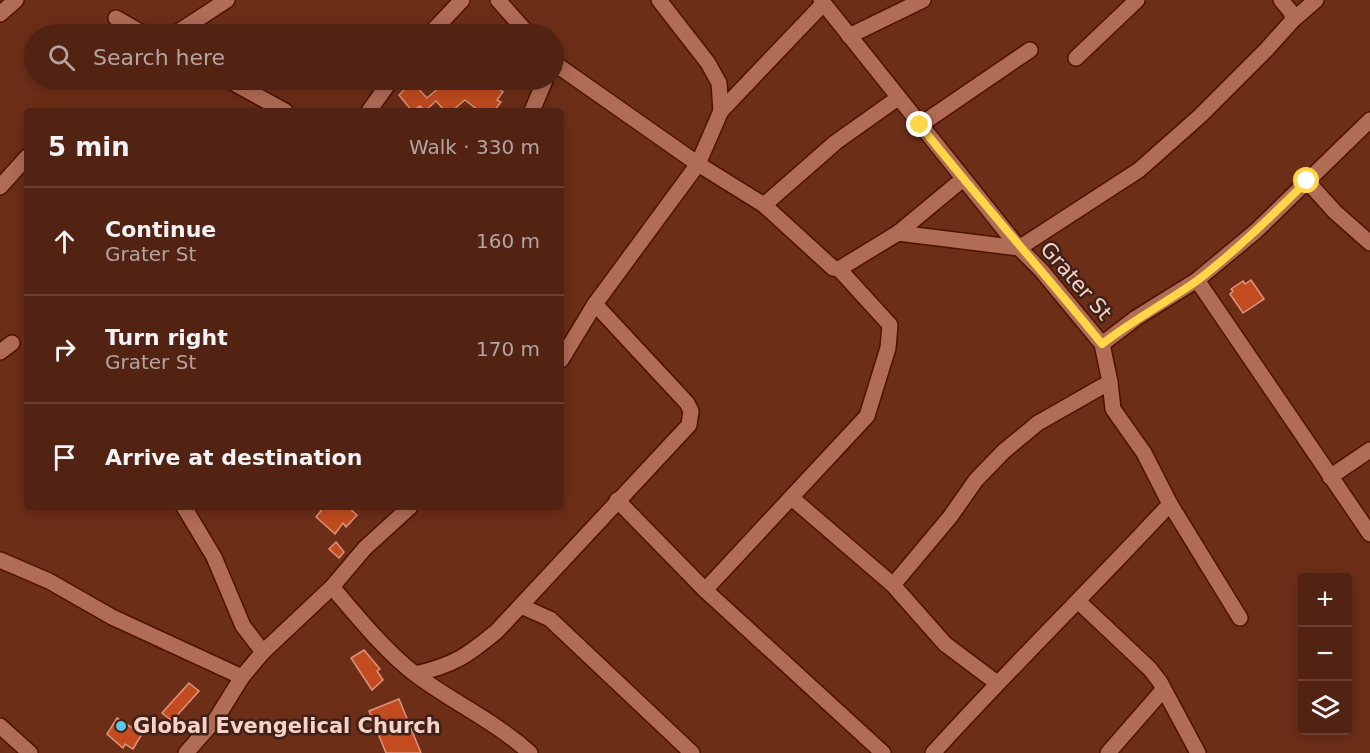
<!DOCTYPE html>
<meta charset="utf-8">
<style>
:root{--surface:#522212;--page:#5c2f20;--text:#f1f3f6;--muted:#b5a49f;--line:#683f32}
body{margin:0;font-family:"DejaVu Sans",sans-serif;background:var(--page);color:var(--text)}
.controls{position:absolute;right:18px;bottom:18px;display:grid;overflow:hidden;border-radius:6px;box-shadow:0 3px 15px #0003}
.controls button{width:54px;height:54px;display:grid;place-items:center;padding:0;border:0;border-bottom:2px solid var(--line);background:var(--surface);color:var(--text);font:30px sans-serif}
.stop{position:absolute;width:18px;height:18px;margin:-14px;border:4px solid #ffd54a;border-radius:50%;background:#fff}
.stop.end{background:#ffd54a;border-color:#fff;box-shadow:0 2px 6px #0008}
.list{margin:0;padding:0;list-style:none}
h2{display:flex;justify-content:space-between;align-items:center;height:78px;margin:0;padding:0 24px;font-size:26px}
h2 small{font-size:20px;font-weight:400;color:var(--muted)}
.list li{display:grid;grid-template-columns:39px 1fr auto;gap:18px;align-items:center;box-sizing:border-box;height:108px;padding:0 24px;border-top:2px solid var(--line)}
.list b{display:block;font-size:22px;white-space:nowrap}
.list p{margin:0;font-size:20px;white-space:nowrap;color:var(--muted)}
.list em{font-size:20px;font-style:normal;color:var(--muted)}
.icon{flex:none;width:33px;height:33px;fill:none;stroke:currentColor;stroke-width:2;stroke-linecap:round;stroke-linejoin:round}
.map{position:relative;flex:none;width:1370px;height:753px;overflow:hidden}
.search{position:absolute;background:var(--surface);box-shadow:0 3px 15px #0003;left:24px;top:24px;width:540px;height:66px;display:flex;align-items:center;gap:15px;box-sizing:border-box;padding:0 21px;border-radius:33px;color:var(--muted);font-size:22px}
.panel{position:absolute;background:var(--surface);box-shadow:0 3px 15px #0003;left:24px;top:108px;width:540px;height:402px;border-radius:6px}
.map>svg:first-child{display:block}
</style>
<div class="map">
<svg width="1370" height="753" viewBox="0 0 1370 753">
<rect width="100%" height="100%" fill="#6d2e18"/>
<g fill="#c24c20" stroke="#de947c" stroke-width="1.5">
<path d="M448 80H487L503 92 497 100 501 102 494 111H479L465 100 452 111H445L436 101 425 111 420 106 412 111 399 95 412 82 427 98Z"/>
<path d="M1251 280 1264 299 1243 313 1230 294 1233 291 1231 289 1243 281 1245 284Z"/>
<path d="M324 507H348L357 515 346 527 343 523 335 534 316 517Z"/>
<path d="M336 542 344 552 339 558 329 549Z"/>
<path d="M364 650 380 669 377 671 383 680 372 690 351 658Z"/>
<path d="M189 683 199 691 172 721 162 713Z"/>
<path d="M399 699 421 753H386L369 711Z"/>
<path d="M117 718 142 734 133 749 125 744 123 748 107 734Z"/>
</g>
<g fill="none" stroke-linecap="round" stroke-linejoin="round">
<g stroke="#4e1200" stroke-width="18">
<g id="minor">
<path d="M498 0 528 34"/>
<path d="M659 0 708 63 719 83 721 111"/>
<path d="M821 0 1019 248 1041 270 1102 344 1136 318 1197 280 1256 231 1370 120"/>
<path d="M1281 0 1291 12 1293 20"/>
<path d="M0 14 16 0"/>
<path d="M116 18 144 34"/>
<path d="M175 34 227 0"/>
<path d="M430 34 462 0"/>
<path d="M849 36 923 0"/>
<path d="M1076 58 1137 0"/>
<path d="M554 63 698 164 764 205 833 268 839 269 898 233 1019 248 1139 170 1200 116 1266 50 1293 20 1316 0"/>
<path d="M228 80 285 111"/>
<path d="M369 111 391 80"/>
<path d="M532 111 545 80"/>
<path d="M920 125 1030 50"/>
<path d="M1307 181 1335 212 1370 243"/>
<path d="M0 187 27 157"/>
<path d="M764 205 836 142 898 98"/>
<path d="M898 233 963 179"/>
<path d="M1197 280 1370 534"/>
<path d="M0 352 12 343"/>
<path d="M561 360 595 304 698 164 721 111 823 4"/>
<path d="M1110 382 1113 409 1144 453 1170 504 1240 618"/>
<path d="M1330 477 1370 450"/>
<path d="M793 499 893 585 945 644 997 683"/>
<path d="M617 500 705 590 883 753"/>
<path d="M184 507 214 557 243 626 263 652"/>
<path d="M0 560 49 581 112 617 242 677"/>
<path d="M893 585 950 517 976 480 1004 451 1038 423 1110 382 1102 344"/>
<path d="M332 587C358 617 384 650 415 674 452 702 495 721 530 753"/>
<path d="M705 590 867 416 888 348 890 325 839 269"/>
<path d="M1079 602 1150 669 1160 682 1198 753"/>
<path d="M521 606 550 619 692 753"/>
<path d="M415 674C454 665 467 656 497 631L689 425 691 411 687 403 595 304"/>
<path d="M0 726 30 753"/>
<path d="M186 753 216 719 242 677 263 652 332 587 365 548 410 507"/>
<path d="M933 753C1010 668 1092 588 1170 504"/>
<path d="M1108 753 1163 690"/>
</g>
</g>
<use href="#minor" stroke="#b16c55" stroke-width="15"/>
</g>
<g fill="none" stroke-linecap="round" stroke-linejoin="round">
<path stroke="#ffd54a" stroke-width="8" d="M920 125C979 200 1042 270 1102 344 1133 320 1167 302 1198 280 1237 250 1272 216 1307 181"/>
</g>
<circle fill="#5bc8e6" stroke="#3e2118" stroke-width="2" cx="121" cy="726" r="6"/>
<g text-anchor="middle" stroke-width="5" stroke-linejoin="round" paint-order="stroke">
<g font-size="21" fill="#fad2c5" stroke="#3e2118">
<text transform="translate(1076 281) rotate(49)" y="7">Grater St</text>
</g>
<g font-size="21" font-weight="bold" fill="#fad2c5" stroke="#3e2118" text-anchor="start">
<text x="133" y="733">Global Evengelical Church</text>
</g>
</g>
</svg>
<div class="controls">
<button>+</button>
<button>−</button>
<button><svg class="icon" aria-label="layers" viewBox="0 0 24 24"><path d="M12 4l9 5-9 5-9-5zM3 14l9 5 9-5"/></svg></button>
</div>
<div class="stop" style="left:1307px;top:181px"></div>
<div class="stop end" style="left:920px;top:125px"></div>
<div class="search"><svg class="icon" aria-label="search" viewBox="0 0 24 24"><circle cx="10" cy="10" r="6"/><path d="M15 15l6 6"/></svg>Search here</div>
<section class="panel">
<h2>5 min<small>Walk · 330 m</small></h2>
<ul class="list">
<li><svg class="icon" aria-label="ahead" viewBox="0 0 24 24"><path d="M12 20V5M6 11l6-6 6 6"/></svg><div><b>Continue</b><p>Grater St</p></div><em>160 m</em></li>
<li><svg class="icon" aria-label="right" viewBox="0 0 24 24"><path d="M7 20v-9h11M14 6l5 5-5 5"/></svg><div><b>Turn right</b><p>Grater St</p></div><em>170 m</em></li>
<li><svg class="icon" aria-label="arrive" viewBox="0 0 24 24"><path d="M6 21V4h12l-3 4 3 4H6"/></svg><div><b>Arrive at destination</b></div></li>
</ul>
</section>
</div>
